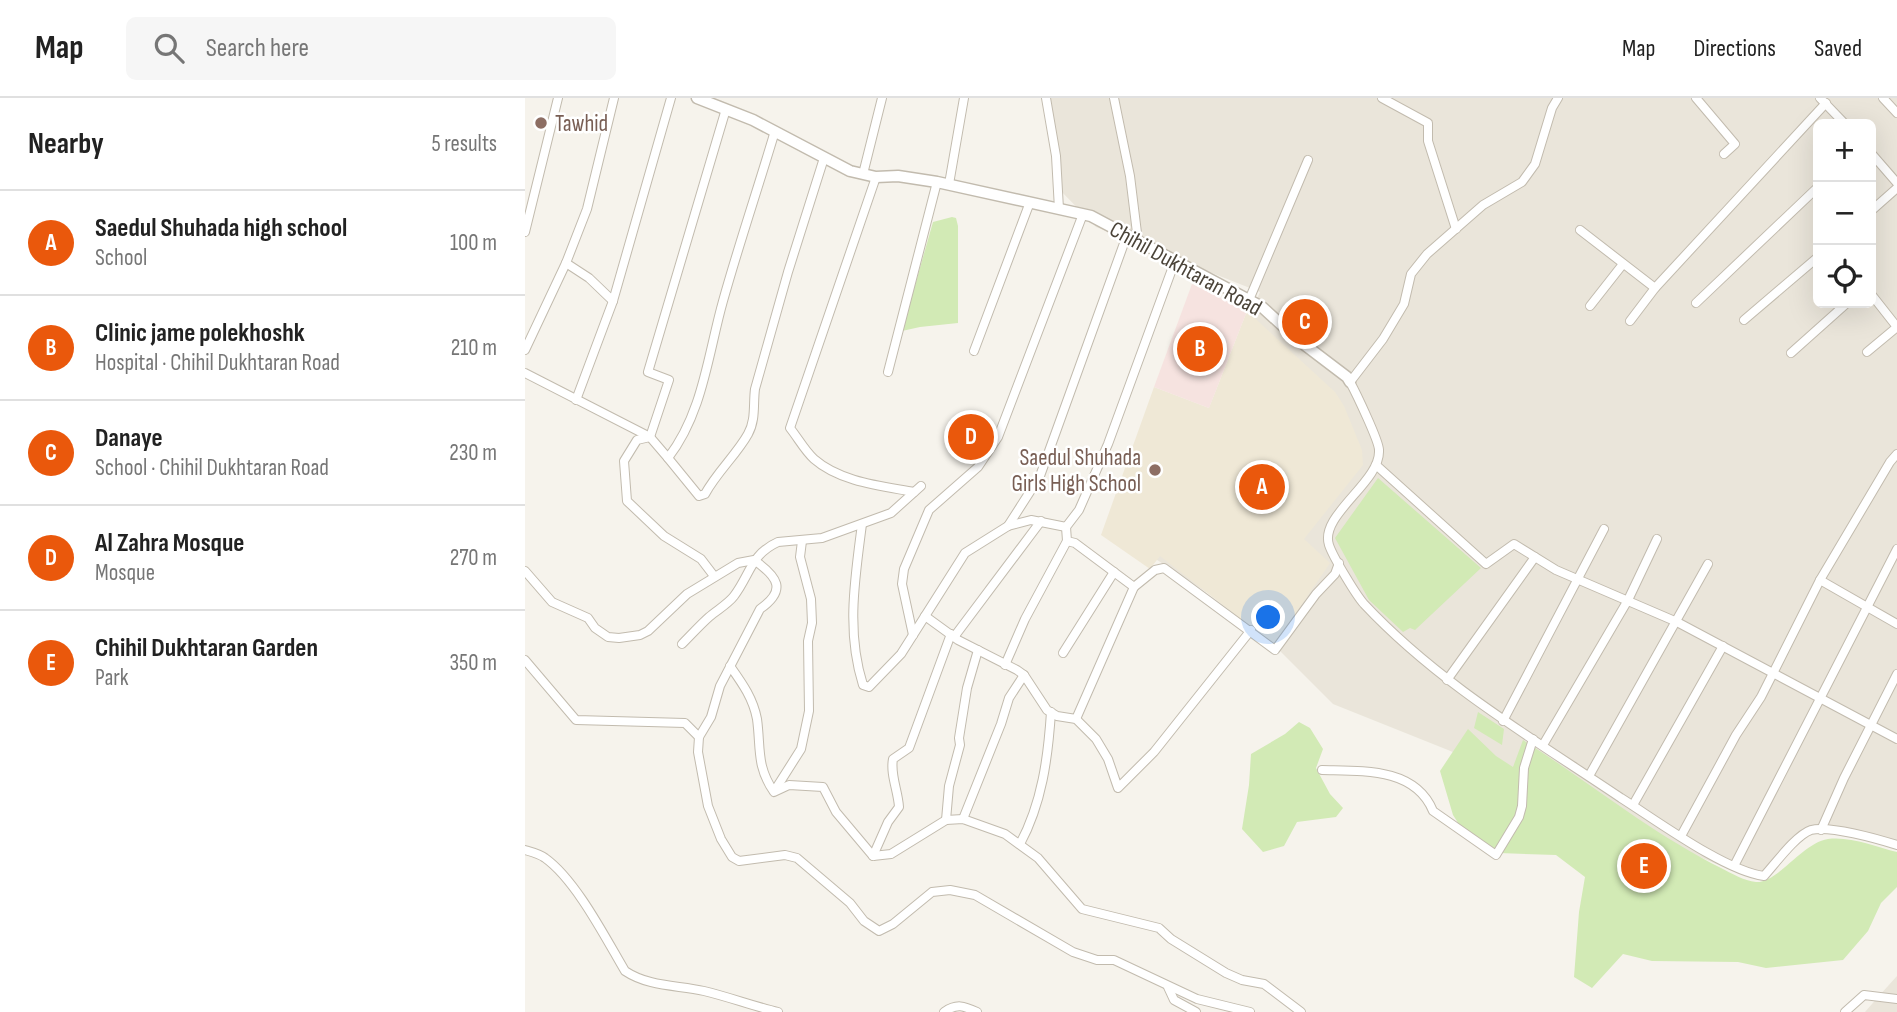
<!DOCTYPE html>
<meta charset="utf-8">
<style>
:root{--surface:#fff;--page:#f6f6f6;--text:#222;--muted:#767676;--line:#e0e0e0;--accent:#ea580c}
body{margin:0;font-family:"Sofia Sans Condensed",sans-serif;background:var(--page);color:var(--text)}
.controls{position:absolute;right:21px;top:21px;display:grid;overflow:hidden;border-radius:10px;box-shadow:0 7px 28px #0002}
.controls button{width:63px;height:63px;display:grid;place-items:center;padding:0;border:0;border-bottom:2px solid var(--line);background:var(--surface);color:var(--text);font:35px sans-serif}
.you{position:absolute;left:744px;top:520px;width:24px;height:24px;margin:-18px;border:5px solid #fff;border-radius:50%;background:#1a73e8;box-shadow:0 0 0 10px #1a73e833}
.badge{display:grid;place-items:center;width:46px;height:46px;border-radius:50%;background:var(--accent);color:#fff;font-size:23px;font-weight:700}
.pin{position:absolute;translate:-50% -50%;border:4px solid #fff;box-shadow:0 2px 7px #0006}
.list{margin:0;padding:0;list-style:none}
h2{display:flex;justify-content:space-between;align-items:center;height:91px;margin:0;padding:0 28px;font-size:30px}
h2 small{font-size:23px;font-weight:400;color:var(--muted)}
.list li{display:grid;grid-template-columns:46px 1fr auto;gap:21px;align-items:center;box-sizing:border-box;height:105px;padding:0 28px;border-top:2px solid var(--line)}
.list b{display:block;font-size:26px;white-space:nowrap}
.list p{margin:0;font-size:23px;white-space:nowrap;color:var(--muted)}
.list em{font-size:23px;font-style:normal;color:var(--muted)}
.icon{flex:none;width:38px;height:38px;fill:none;stroke:currentColor;stroke-width:2;stroke-linecap:round;stroke-linejoin:round}
.map{position:relative;flex:none;width:1372px;height:914px;overflow:hidden}
header{display:flex;align-items:center;gap:42px;box-sizing:border-box;height:98px;padding:0 35px;background:var(--surface);border-bottom:2px solid var(--line)}
header strong{font-size:33px}
nav{display:flex;gap:38px;margin-inline-start:auto;font-size:24px}
.search{width:490px;height:63px;background:var(--page);display:flex;align-items:center;gap:18px;box-sizing:border-box;padding:0 24px;border-radius:10px;color:var(--muted);font-size:26px}
main{display:flex}
aside{flex:1;background:var(--surface)}
.map>svg:first-child{display:block}
</style>
<header>
<strong>Map</strong>
<div class="search"><svg class="icon" aria-label="search" viewBox="0 0 24 24"><circle cx="10" cy="10" r="6"/><path d="M15 15l6 6"/></svg>Search here</div>
<nav><a>Map</a><a>Directions</a><a>Saved</a></nav>
</header>
<main>
<aside>
<h2>Nearby<small>5 results</small></h2>
<ul class="list">
<li><span class="badge">A</span><div><b>Saedul Shuhada high school</b><p>School</p></div><em>100 m</em></li>
<li><span class="badge">B</span><div><b>Clinic jame polekhoshk</b><p>Hospital · Chihil Dukhtaran Road</p></div><em>210 m</em></li>
<li><span class="badge">C</span><div><b>Danaye</b><p>School · Chihil Dukhtaran Road</p></div><em>230 m</em></li>
<li><span class="badge">D</span><div><b>Al Zahra Mosque</b><p>Mosque</p></div><em>270 m</em></li>
<li><span class="badge">E</span><div><b>Chihil Dukhtaran Garden</b><p>Park</p></div><em>350 m</em></li>
</ul>
</aside>
<div class="map">
<svg width="1372" height="914" viewBox="0 0 1372 914">
<rect width="100%" height="100%" fill="#f6f3ec"/>
<g fill="#eae5da" fill-rule="evenodd">
<path d="M519 0H1372V745L1304 728 1279 732 1240 775 1215 776 923 652 808 606 724 522 626 458 684 310 735 194 571 129 535 92ZM1293 26H1346V205H1293Z"/>
<path d="M1372 878V914H1340L1354 898Z"/>
</g>
<path fill="#efe8d6" d="M722 213 810 294 819 308 837 352 838 367 779 441 805 465 749 547 635 458 625 471 576 437 629 289 684 310Z"/>
<path fill="#f6e3e0" d="M667 186 722 213 684 310 629 289Z"/>
<g fill="#d2eab5">
<path d="M427 119 431 120 433 128V225L395 229 377 233 408 124Z"/>
<path d="M853 380 956 470 890 532 885 530 878 534 844 502 810 440Z"/>
<path d="M953 614 979 631 977 647 949 630Z"/>
<path d="M774 624 785 630 798 651 791 670 805 696 818 710 811 719 772 724 759 748 738 754 717 731 724 687 726 656 760 636Z"/>
<path d="M943 631 971 658 988 669 998 642C1064 684 1126 735 1196 770 1206 775 1219 783 1231 784 1253 785 1277 745 1303 741 1325 738 1351 749 1372 754V789L1356 805 1343 833 1318 862 1241 870 1213 864 1127 863 1098 856 1067 890 1049 879 1054 814 1060 779 1031 757 974 755 937 731 928 717 915 673Z"/>
</g>
<g fill="none" stroke-linecap="round" stroke-linejoin="round">
<g stroke="#c2bbae" stroke-width="10">
<g id="minor">
<path d="M521 0 531 58 534 111"/>
<path d="M589 0 605 78 613 143"/>
<path d="M857 0 903 25V43L931 131"/>
<path d="M1033 0 1027 10 1010 66 997 84 958 107 902 156 886 176 879 206 858 241 825 284C831 295 854 343 854 352 856 384 794 417 804 447 808 459 831 497 839 506 913 585 1007 640 1096 700 1131 722 1200 773 1239 778 1250 766 1271 737 1286 732 1304 727 1353 741 1372 747"/>
<path d="M1171 0 1210 46 1199 56"/>
<path d="M1295 0 1320 26"/>
<path d="M1358 0 1372 15"/>
<path d="M1346 55 1372 85"/>
<path d="M338 76 357 0"/>
<path d="M351 79 265 330C273 340 280 353 289 361 315 384 357 388 389 394"/>
<path d="M424 86 439 0"/>
<path d="M1346 113 1372 90"/>
<path d="M1055 132 1130 190"/>
<path d="M0 134 33 0"/>
<path d="M41 165 64 180 88 203"/>
<path d="M1346 196 1372 229"/>
<path d="M724 202 783 62"/>
<path d="M1171 205 1293 89"/>
<path d="M1065 208 1098 166"/>
<path d="M1219 222 1293 159"/>
<path d="M1105 223 1130 190 1301 5"/>
<path d="M0 252 41 165 62 111 89 0"/>
<path d="M449 253 505 104"/>
<path d="M1342 254 1372 229"/>
<path d="M1266 255 1322 205"/>
<path d="M363 274 412 84"/>
<path d="M0 275 125 339 143 360C178 315 183 256 198 203 214 146 233 90 250 33"/>
<path d="M51 302 88 203 146 0"/>
<path d="M125 339 144 282 123 274 201 11"/>
<path d="M125 339 112 342 99 363 102 403 139 438 176 461 189 478"/>
<path d="M143 360 174 398 180 396C192 374 212 356 223 336 231 322 228 306 230 291L263 174 299 60"/>
<path d="M851 367 961 466 989 446 1031 472 1152 524 1372 641"/>
<path d="M337 426C330 480 321 534 338 587L344 589 376 556 440 455 483 428 506 422 541 429 554 412 583 346 650 163"/>
<path d="M483 428 515 378 602 137"/>
<path d="M541 429 542 443 550 445 609 489 630 472 639 470 750 552 791 496 810 476 814 465"/>
<path d="M0 473 27 504 63 520 70 530 83 539 94 540 115 537 123 533 162 496 213 465 229 462C253 479 262 492 235 511L195 588 186 619 174 639 173 654 183 708 196 741 207 759 214 763 260 757 272 760 325 805 339 823 354 833 368 826 407 794 425 792 450 797 548 854 572 862H589L672 901 725 914"/>
<path d="M1295 482 1372 526"/>
<path d="M400 518 433 542 492 572 499 577 522 612 532 618 551 621 571 641 583 661 593 690 629 654 726 532"/>
<path d="M388 537 377 486 379 471 404 412 453 369 473 339 558 116"/>
<path d="M429 539 516 423"/>
<path d="M157 546C166 537 175 527 184 519 192 512 203 506 209 498 225 477 226 456 253 444L297 440 366 415 396 388"/>
<path d="M538 555 589 474"/>
<path d="M0 562 51 622 160 625 174 639"/>
<path d="M480 567 500 521 542 443"/>
<path d="M205 568C217 585 228 600 232 621 236 650 231 668 249 694L264 687 298 689 311 714 348 758 366 756 421 722 438 721 480 736 513 760 557 811 634 830 646 841 701 875 717 882 739 886 776 914"/>
<path d="M922 582 1010 459"/>
<path d="M551 621 609 489"/>
<path d="M978 623 1079 431"/>
<path d="M1018 647 1103 502 1132 441"/>
<path d="M797 672C836 673 890 669 908 713L971 757 994 719 997 708 999 670 1008 641"/>
<path d="M1064 678 1183 466"/>
<path d="M250 692 276 651 284 613 283 543 287 525 286 501 275 459 277 443"/>
<path d="M1108 707 1198 548"/>
<path d="M438 721 476 626 484 600 499 577"/>
<path d="M421 722 424 688 435 647 434 640 442 590 453 552"/>
<path d="M1296 732 1319 680 1372 576"/>
<path d="M1156 738 1211 637 1236 599 1295 482 1365 364 1372 356"/>
<path d="M495 746C517 705 523 660 526 614"/>
<path d="M0 752C7 754 15 756 20 760 51 782 81 841 100 873 124 889 153 887 179 893 204 899 228 908 253 914"/>
<path d="M348 758 363 724 374 709C373 693 365 676 368 661L384 650 426 536"/>
<path d="M1209 768 1372 451"/>
<path d="M643 889 649 902 671 914"/>
<path d="M419 914C432 905 439 908 452 914"/>
<path d="M1320 914 1339 897 1372 901"/>
</g>
</g>
<g stroke="#c2bbae" stroke-width="13">
<path id="tertiary" d="M172 0 228 22 325 73 351 79 373 78 412 84 566 118 737 209 772 241 822 279 825 284"/>
</g>
<use href="#minor" stroke="#fff" stroke-width="8"/>
<use href="#tertiary" stroke="#fff" stroke-width="10"/>
</g>
<g fill="#8d6e63" stroke="#fff" stroke-width="2.5">
<circle cx="16" cy="25" r="7"/>
<circle cx="630" cy="372" r="7"/>
</g>
<g text-anchor="middle" stroke-width="5" stroke-linejoin="round" paint-order="stroke">
<g font-size="23" fill="#785e54" stroke="#fff" text-anchor="start">
<text x="30" y="33">Tawhid</text>
<text x="616" y="367" text-anchor="end">Saedul Shuhada<tspan x="616" dy="26">Girls High School</tspan></text>
</g>
<g font-size="23" fill="#4b4439" stroke="#fff">
<text transform="translate(661 170) rotate(29)" y="8">Chihil Dukhtaran Road</text>
</g>
</g>
</svg>
<div class="controls">
<button>+</button>
<button>−</button>
<button><svg class="icon" aria-label="locate" viewBox="0 0 24 24"><circle cx="12" cy="12" r="6"/><path d="M12 2v4M12 18v4M2 12h4M18 12h4"/></svg></button>
</div>
<div class="you"></div>
<div class="pin badge" style="left:737px;top:389px">A</div>
<div class="pin badge" style="left:675px;top:251px">B</div>
<div class="pin badge" style="left:780px;top:224px">C</div>
<div class="pin badge" style="left:446px;top:339px">D</div>
<div class="pin badge" style="left:1119px;top:768px">E</div>
</div>
</main>
